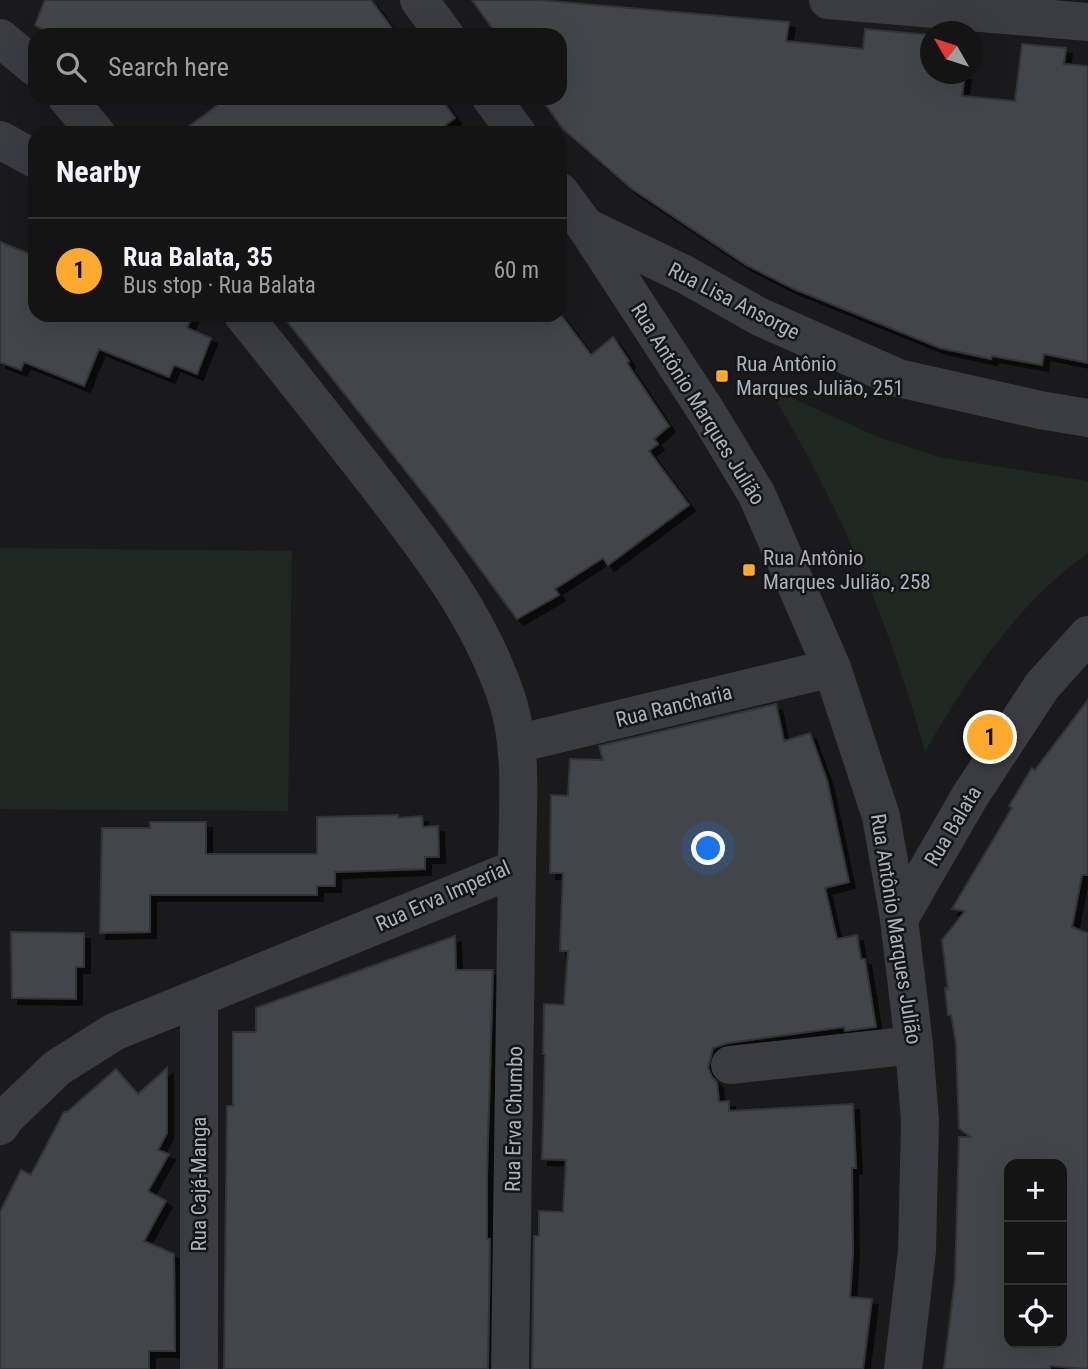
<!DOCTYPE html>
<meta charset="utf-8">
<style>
:root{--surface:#141415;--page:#1d1d1e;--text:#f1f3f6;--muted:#9d9ea0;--line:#333334;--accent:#ffa92f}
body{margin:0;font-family:"Roboto Condensed",sans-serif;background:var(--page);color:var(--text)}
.controls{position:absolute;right:21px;bottom:21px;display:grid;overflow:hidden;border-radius:14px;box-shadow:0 7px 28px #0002}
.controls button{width:63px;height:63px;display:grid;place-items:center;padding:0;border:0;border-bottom:2px solid var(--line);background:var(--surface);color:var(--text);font:35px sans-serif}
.compass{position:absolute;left:920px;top:21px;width:63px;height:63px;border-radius:50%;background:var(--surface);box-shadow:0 7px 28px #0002;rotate:309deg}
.you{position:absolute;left:709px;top:849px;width:24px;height:24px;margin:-18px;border:5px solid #fff;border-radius:50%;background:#1a73e8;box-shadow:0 0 0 10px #1a73e833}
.badge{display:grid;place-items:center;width:46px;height:46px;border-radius:50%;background:var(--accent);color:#111;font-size:23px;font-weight:700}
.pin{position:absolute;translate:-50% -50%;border:4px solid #fff;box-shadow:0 2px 7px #0006}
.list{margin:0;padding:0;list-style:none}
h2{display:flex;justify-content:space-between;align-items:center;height:91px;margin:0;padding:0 28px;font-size:30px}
h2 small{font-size:23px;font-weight:400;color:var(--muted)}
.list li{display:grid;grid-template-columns:46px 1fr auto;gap:21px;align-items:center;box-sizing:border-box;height:105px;padding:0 28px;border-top:2px solid var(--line)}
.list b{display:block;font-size:26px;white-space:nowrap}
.list p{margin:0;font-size:23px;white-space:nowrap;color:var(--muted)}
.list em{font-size:23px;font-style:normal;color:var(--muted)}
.icon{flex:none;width:38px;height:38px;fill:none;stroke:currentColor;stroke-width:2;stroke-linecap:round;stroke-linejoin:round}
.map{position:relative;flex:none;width:1088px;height:1369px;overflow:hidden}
.search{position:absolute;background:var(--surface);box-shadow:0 7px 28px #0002;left:28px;top:28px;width:539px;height:77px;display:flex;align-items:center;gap:18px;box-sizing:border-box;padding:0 24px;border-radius:21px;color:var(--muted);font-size:26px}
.panel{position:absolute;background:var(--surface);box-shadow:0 7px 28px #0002;left:28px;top:126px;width:539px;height:196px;border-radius:21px}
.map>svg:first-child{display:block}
</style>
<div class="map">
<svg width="1088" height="1369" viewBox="0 0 1088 1369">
<defs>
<filter id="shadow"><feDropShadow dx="6" dy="6" stdDeviation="0" flood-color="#0009"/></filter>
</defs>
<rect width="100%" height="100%" fill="#1a1a1c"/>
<g fill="#1f2820">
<path d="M768 387 878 437 939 457 1088 481V553C1017 604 967 678 925 752 890 623 838 501 768 387Z"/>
<path d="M0 548 292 551 288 811 0 809Z"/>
</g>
<g fill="#434549" stroke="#333438" stroke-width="2" fill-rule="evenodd" filter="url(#shadow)">
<path d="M45 0H371L397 35H52L35 25Z"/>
<path d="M472 0H538L789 22 786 41 863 49 865 29 930 35V74H965L962 96 1015 101 1022 44 1066 48 1064 64 1088 66V363L1044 354 1042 365 992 356 991 359 940 348 794 289 746 265 632 189 563 129 541 98H560V35H497Z"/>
<path d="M227 98H441L455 118 435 133H180Z"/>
<path d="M0 242 35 256V315H193L187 328 211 338 197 374 174 365 169 377 99 349 84 386 24 362 21 370 0 362Z"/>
<path d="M282 315H561L591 355 613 337 629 361 627 363 669 426 654 439 658 444 649 451 689 505 608 565 603 558 555 589 559 595 517 619 435 508Z"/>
<path d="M1088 700V875H1082L1072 927 1088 933V1369L1050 1366V1369H944L955 1279 959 1137H970L959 1128 956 1043 951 1015H948L945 988 948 989 942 940 965 911 952 909 1012 808 1009 806 1032 768 1035 770ZM1009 1164H1062V1343H1009Z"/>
<path d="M776 704 784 741 810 733 827 780 849 882 825 888 837 939 857 935 861 959H865L876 1027 845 1031 844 1027 728 1043 713 1048 708 1068 712 1077 717 1082 719 1102 729 1101V1111L853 1104 856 1168H852L853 1252 850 1297 872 1299 863 1369H532L534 1236H539V1211L563 1212 566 1160 542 1159 545 1054H543L544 1004 564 1005 568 951H560L563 873H550L551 795 568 796 570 759 603 760 599 746Z"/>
<path d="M398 815V818L422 816 423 827 438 826 439 857H425V869L335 872V886H317V895H150V932L100 933 102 828H150V822H206V854H317V817Z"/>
<path d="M11 932 84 933V967H76V999L12 998Z"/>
<path d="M455 936 456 970H493L487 1175V1239H490L488 1369H224L227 1106H233V1032H256V1008Z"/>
<path d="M167 1068V1133L158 1150 169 1154 148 1191 166 1201 144 1241 174 1254 175 1351H149V1369H0V1212L21 1170 31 1175 64 1112H67L116 1069 138 1094Z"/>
</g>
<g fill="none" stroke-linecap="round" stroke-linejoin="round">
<g stroke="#3a3c42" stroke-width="38">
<path d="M419 0 445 35"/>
<path d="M828 0 1088 22"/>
<path d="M0 38 35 67"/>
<path d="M67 98 96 133"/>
<path d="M491 98 517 133"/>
<path d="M0 140 35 159"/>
<path d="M560 192 586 227 708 414 757 495 832 668 881 816 899 919 914 1045 920 1121 917 1251 903 1369"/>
<path d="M586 227 684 274 760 317 898 378 1040 410 1088 418"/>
<path d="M516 744 832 668"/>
<path d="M899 919 970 796 1042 686 1088 635"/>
<path d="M199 998V1369"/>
<path d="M730 1065 914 1045"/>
<path d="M0 1126 6 1117 57 1068 114 1032 517 868C517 813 524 752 507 699 479 614 425 547 372 478 329 423 287 369 243 315"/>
<path d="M510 1369 517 868"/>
</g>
</g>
<g fill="#ffa92f" stroke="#141517" stroke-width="2.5">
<rect x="715" y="369" width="14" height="14" rx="3.5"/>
<rect x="742" y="563" width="14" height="14" rx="3.5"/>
</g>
<g text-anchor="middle" stroke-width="5" stroke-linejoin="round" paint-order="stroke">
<g font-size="21" fill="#abb2bd" stroke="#141517">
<text transform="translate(734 301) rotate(27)" y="7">Rua Lisa Ansorge</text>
<text transform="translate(698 404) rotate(58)" y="7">Rua Antônio Marques Julião</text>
<text transform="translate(674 706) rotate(-14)" y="7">Rua Rancharia</text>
<text transform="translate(953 826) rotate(-59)" y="7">Rua Balata</text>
<text transform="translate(443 896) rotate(-24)" y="7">Rua Erva Imperial</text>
<text transform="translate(896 929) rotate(81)" y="7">Rua Antônio Marques Julião</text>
<text transform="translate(514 1119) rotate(-89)" y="7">Rua Erva Chumbo</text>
<text transform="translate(199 1184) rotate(-90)" y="7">Rua Cajá-Manga</text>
</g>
<g font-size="21" fill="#abb2bd" stroke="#141517" text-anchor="start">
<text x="736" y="371">Rua Antônio<tspan x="736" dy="24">Marques Julião, 251</tspan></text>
<text x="763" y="565">Rua Antônio<tspan x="763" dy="24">Marques Julião, 258</tspan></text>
</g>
</g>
</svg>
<div class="controls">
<button>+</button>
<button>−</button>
<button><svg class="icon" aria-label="locate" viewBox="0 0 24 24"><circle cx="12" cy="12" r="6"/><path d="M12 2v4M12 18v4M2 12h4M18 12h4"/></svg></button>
</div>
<svg class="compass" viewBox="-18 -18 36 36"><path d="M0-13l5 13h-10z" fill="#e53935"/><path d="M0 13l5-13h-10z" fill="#9d9ea0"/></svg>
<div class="you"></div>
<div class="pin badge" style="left:990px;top:737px">1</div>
<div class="search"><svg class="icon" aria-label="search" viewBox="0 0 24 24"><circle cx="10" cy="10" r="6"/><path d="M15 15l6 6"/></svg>Search here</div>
<section class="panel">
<h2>Nearby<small></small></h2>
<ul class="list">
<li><span class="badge">1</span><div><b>Rua Balata, 35</b><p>Bus stop · Rua Balata</p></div><em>60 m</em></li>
</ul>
</section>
</div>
